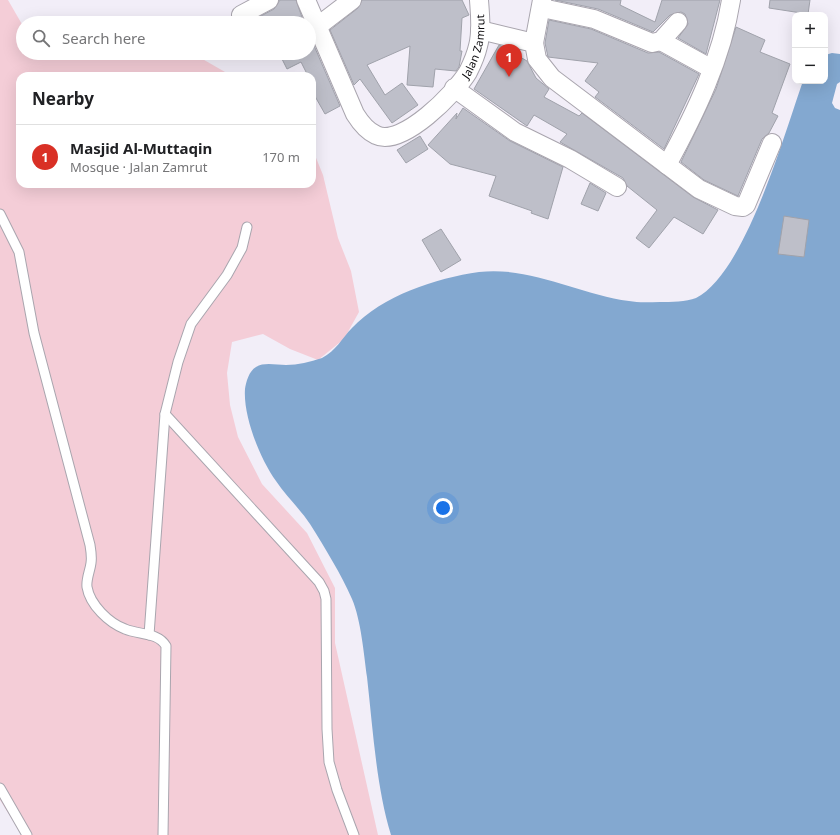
<!DOCTYPE html>
<meta charset="utf-8">
<style>
:root{--surface:#fff;--page:#f6f6f6;--text:#202124;--muted:#757577;--line:#e0e0e0;--accent:#d93025}
body{margin:0;font-family:"Noto Sans",sans-serif;background:var(--page);color:var(--text)}
.controls{position:absolute;right:12px;top:12px;display:grid;overflow:hidden;border-radius:8px;box-shadow:0 4px 16px #0002}
.controls button{width:36px;height:36px;display:grid;place-items:center;padding:0;border:0;border-bottom:1px solid var(--line);background:var(--surface);color:var(--text);font:20px sans-serif}
.you{position:absolute;left:443px;top:508px;width:14px;height:14px;margin:-10px;border:3px solid #fff;border-radius:50%;background:#1a73e8;box-shadow:0 0 0 6px #1a73e833}
.badge{display:grid;place-items:center;width:26px;height:26px;border-radius:50%;background:var(--accent);color:#fff;font-size:13px;font-weight:700}
.pin{position:absolute;translate:-50% -33px;filter:drop-shadow(0 1px 2px #0008)}
.pin::after{content:'';position:absolute;top:21px;width:14px;height:12px;background:inherit;clip-path:polygon(0 0,100% 0,50% 100%)}
.list{margin:0;padding:0;list-style:none}
h2{display:flex;justify-content:space-between;align-items:center;height:52px;margin:0;padding:0 16px;font-size:17px}
h2 small{font-size:13px;font-weight:400;color:var(--muted)}
.list li{display:grid;grid-template-columns:26px 1fr auto;gap:12px;align-items:center;box-sizing:border-box;height:64px;padding:0 16px;border-top:1px solid var(--line)}
.list b{display:block;font-size:15px;white-space:nowrap}
.list p{margin:0;font-size:13px;white-space:nowrap;color:var(--muted)}
.list em{font-size:13px;font-style:normal;color:var(--muted)}
.icon{flex:none;width:22px;height:22px;fill:none;stroke:currentColor;stroke-width:2;stroke-linecap:round;stroke-linejoin:round}
.map{position:relative;flex:none;width:840px;height:835px;overflow:hidden}
.search{position:absolute;background:var(--surface);box-shadow:0 4px 16px #0002;left:16px;top:16px;width:300px;height:44px;display:flex;align-items:center;gap:10px;box-sizing:border-box;padding:0 14px;border-radius:22px;color:var(--muted);font-size:15px}
.panel{position:absolute;background:var(--surface);box-shadow:0 4px 16px #0002;left:16px;top:72px;width:300px;height:116px;border-radius:12px}
.map>svg:first-child{display:block}
</style>
<div class="map">
<svg width="840" height="835" viewBox="0 0 840 835">
<rect width="100%" height="100%" fill="#f2eef8"/>
<path fill="#f4cdd7" d="M0 0H8L23 26V53H192L232 76H20V184H312V148L323 175 338 238 351 271 359 312 344 339 318 360 290 349 263 334 232 342 227 373 230 405 238 437 262 484 307 533 335 588V643L378 835H22L0 800Z"/>
<path fill="#83a8d0" d="M832 53 840 54V82L837 84 832 103 835 108 840 110V835H391C376 786 373 729 367 677 364 655 361 620 352 599 341 574 325 548 310 524 300 509 286 496 276 481 260 459 243 416 245 389 246 382 249 371 256 367 264 362 276 365 286 365 298 365 310 362 322 358 336 351 342 338 352 328 382 296 436 278 479 272 530 266 579 294 629 301 639 303 650 302 660 302 671 302 686 302 696 298 745 274 785 132 803 81H825V55Z"/>
<g fill="#bebfc9" stroke="#a0a2ab">
<path d="M280 0H296L304 23H248L274 9Z"/>
<path d="M362 0H462L469 15 462 18 460 51H462L459 67 456 71 435 69 433 87 407 85 410 46 367 65 385 95 402 83 418 105 392 123 360 79 354 85 330 30 358 8Z"/>
<path d="M555 0H621L620 5 655 22 662 0H720L706 54 678 38 688 24 685 14 681 12 670 15 653 32 598 9Z"/>
<path d="M770 0H810L808 14 769 8Z"/>
<path d="M549 20 591 29 648 53 659 52 699 74 664 149 595 97 599 92 585 81 598 63 548 57 545 43Z"/>
<path d="M736 27 765 40 760 52 790 64 772 113 778 116 769 133 762 139 738 196 704 180 681 162 716 89Z"/>
<path d="M309 34 340 106 325 114 312 91V76H308L301 62 287 69 279 53H309Z"/>
<path d="M499 45 527 61 536 78 549 89 544 97 579 116 582 113 693 197 718 210 703 234 674 217 649 248 636 238 657 210 627 186 623 178 560 142 567 134 534 115 527 126 474 89Z"/>
<path d="M463 108 510 141 563 167 548 219 531 213 532 211 489 196 496 176 450 164 428 145 457 113 456 119Z"/>
<path d="M420 136 428 149 406 163 397 150Z"/>
<path d="M590 183 606 193 598 211 581 204Z"/>
<path d="M784 216 809 220 804 257 778 254Z"/>
<path d="M441 229 461 260 441 272 422 240Z"/>
</g>
<g fill="none" stroke-linecap="round" stroke-linejoin="round">
<g stroke="#a9a5ae" stroke-width="11">
<g id="service">
<path d="M0 214 19 252 34 333 90 545C91 551 92 557 91 563 90 571 86 579 87 587 90 605 109 623 125 629 139 635 158 632 166 646L163 835"/>
<path d="M165 414 319 582 324 591 326 599 327 729 329 762 337 790 354 835"/>
<path d="M149 635 165 414 178 362 191 324 227 275 242 248 247 227"/>
<path d="M0 788 27 835"/>
</g>
</g>
<g stroke="#a9a5ae" stroke-width="20">
<g id="minor">
<path id="s1" d="M306 0 355 114C360 122 367 131 376 135 402 148 456 92 468 72 472 64 476 55 478 46 482 32 480 14 479 0"/>
<path d="M542 8 594 19 652 43 661 41 678 22"/>
<path d="M241 15 269 0"/>
<path d="M318 26 352 0"/>
<path d="M480 30 534 43 537 59 552 78 699 189 735 206 743 207 746 205 772 143"/>
<path d="M661 41 712 69"/>
<path d="M534 43 542 0"/>
<path d="M454 88 515 132 570 159 617 187"/>
<path d="M667 165C695 114 722 58 731 0"/>
</g>
</g>
<use href="#service" stroke="#fff" stroke-width="9"/>
<use href="#minor" stroke="#fff" stroke-width="18"/>
</g>
<g text-anchor="middle" stroke-width="3.5" stroke-linejoin="round" paint-order="stroke">
<g font-size="11" fill="#0c0b0e" stroke="#f2eef8">
<text dy="4" stroke="none"><textPath href="#s1" startOffset="298">Jalan Zamrut</textPath></text>
</g>
</g>
</svg>
<div class="controls">
<button>+</button>
<button>−</button>
</div>
<div class="you"></div>
<div class="pin badge" style="left:509px;top:77px">1</div>
<div class="search"><svg class="icon" aria-label="search" viewBox="0 0 24 24"><circle cx="10" cy="10" r="6"/><path d="M15 15l6 6"/></svg>Search here</div>
<section class="panel">
<h2>Nearby<small></small></h2>
<ul class="list">
<li><span class="badge">1</span><div><b>Masjid Al-Muttaqin</b><p>Mosque · Jalan Zamrut</p></div><em>170 m</em></li>
</ul>
</section>
</div>
